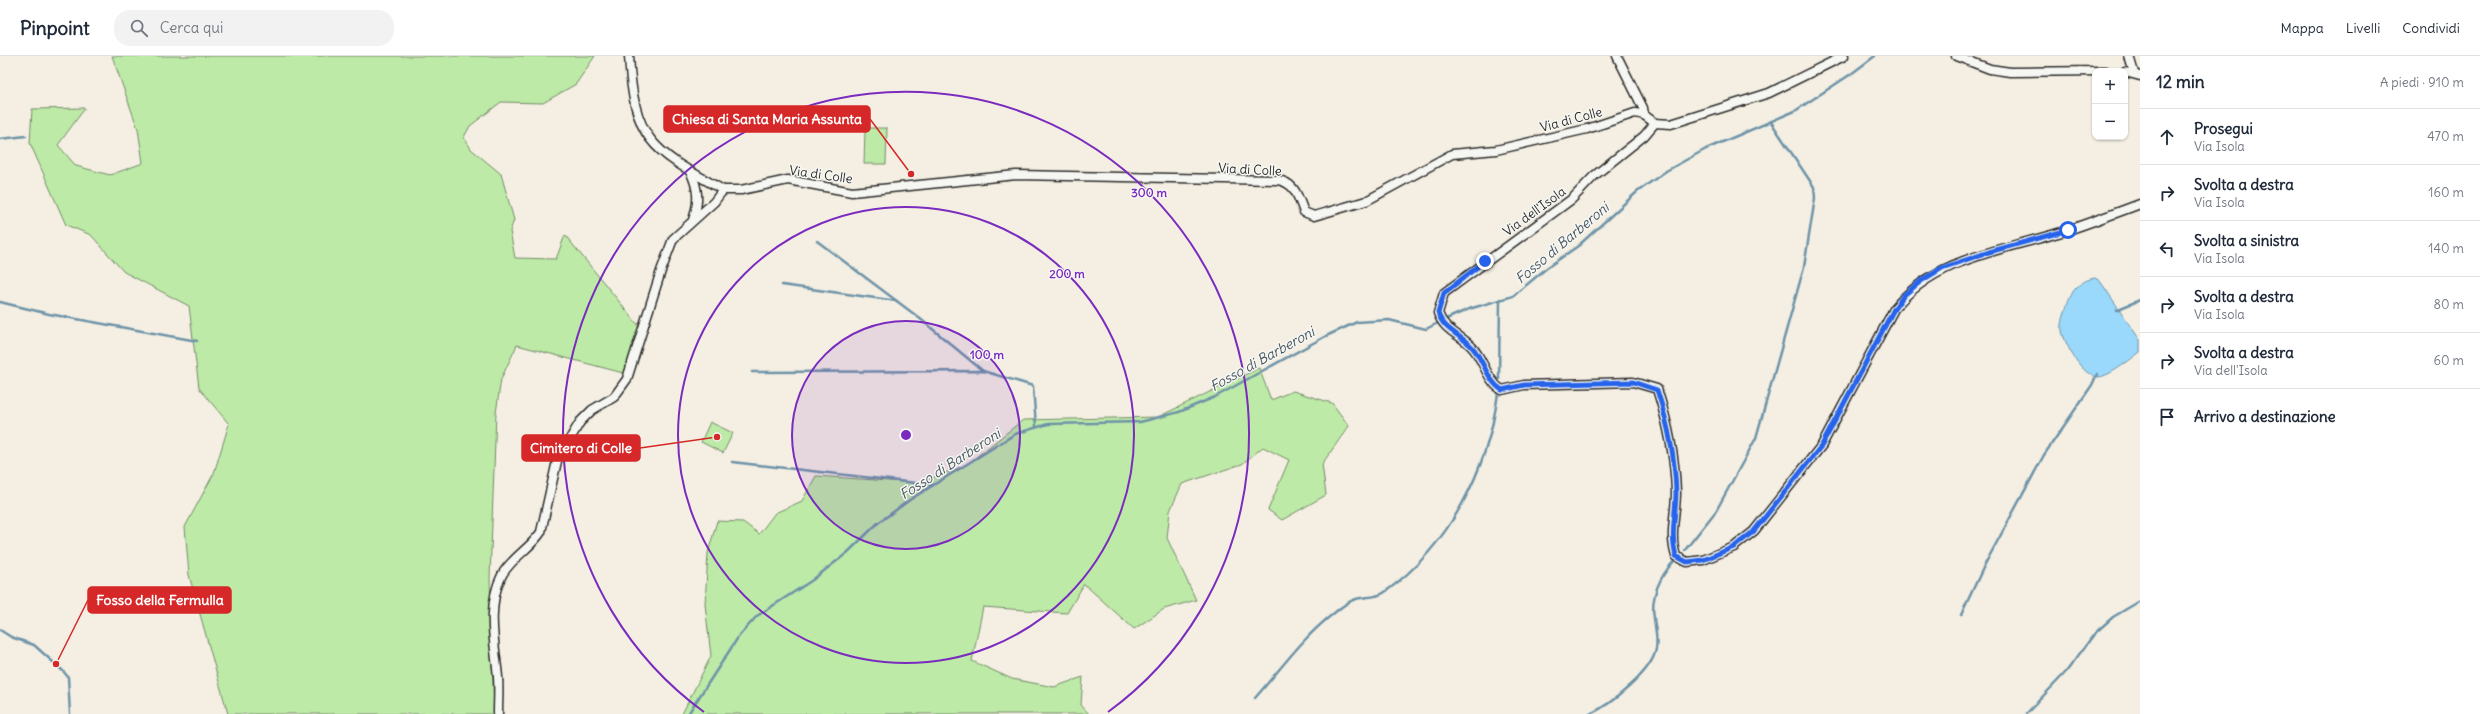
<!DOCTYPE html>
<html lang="it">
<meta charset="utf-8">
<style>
:root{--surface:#fff;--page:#f2f2f3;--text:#1f2937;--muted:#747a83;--line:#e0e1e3}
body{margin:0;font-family:Delius,sans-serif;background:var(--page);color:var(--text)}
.controls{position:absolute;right:12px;top:12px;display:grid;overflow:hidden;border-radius:8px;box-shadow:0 1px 3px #0004}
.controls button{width:36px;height:36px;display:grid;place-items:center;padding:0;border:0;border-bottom:1px solid var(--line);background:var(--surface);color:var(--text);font:20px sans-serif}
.stop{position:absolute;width:12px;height:12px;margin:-9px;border:3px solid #2563eb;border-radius:50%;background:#fff}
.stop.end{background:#2563eb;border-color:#fff;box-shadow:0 1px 4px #0008}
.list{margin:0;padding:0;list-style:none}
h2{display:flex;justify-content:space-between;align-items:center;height:52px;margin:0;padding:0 16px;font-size:17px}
h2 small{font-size:13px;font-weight:400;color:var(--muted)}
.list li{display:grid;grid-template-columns:26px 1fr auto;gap:12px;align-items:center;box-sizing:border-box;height:56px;padding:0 16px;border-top:1px solid var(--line)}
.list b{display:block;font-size:15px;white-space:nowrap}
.list p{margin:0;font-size:13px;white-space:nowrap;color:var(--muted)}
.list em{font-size:13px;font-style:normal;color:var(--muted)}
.icon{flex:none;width:22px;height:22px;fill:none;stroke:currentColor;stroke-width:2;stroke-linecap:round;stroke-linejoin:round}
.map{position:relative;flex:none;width:2140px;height:658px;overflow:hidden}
header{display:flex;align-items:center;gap:24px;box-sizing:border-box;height:56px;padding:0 20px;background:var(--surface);border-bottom:1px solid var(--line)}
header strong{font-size:19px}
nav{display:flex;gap:22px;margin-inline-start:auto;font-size:14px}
.search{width:280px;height:36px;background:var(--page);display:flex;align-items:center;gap:10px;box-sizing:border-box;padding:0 14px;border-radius:16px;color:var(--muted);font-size:15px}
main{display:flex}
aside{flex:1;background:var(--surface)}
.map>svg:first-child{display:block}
</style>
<header>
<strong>Pinpoint</strong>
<div class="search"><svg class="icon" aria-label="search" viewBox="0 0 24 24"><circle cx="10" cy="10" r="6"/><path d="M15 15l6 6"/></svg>Cerca qui</div>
<nav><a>Mappa</a><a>Livelli</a><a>Condividi</a></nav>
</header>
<main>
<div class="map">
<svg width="2140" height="658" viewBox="0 0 2140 658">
<rect width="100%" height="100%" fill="#f4efe2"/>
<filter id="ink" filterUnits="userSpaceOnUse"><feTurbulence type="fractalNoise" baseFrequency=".025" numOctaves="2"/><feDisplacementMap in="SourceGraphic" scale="8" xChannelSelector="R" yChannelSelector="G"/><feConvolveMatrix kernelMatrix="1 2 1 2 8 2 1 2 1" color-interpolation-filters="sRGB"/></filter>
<g filter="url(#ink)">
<g fill="#bdeaa7" stroke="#748a69">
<path d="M112 0H595L576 28 543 47 501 46 470 70 464 81 471 93 501 118 514 164 510 175 515 202 556 203 565 179 639 270 627 318 517 289 501 323 496 357 490 522 494 658H228L189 519 185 471 214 417 229 368 199 332 189 250 124 216 91 179 66 169 30 87 32 53 85 52 58 89 76 110 110 119 143 107 138 73Z"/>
<path d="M865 72H887L886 108H864Z"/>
<path d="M1259 312 1271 344 1293 335 1332 347 1349 370 1322 408 1326 439 1282 464 1268 454 1289 404 1263 391 1242 408 1182 428 1170 455 1167 482 1196 544 1164 553 1134 573 1084 528 1067 557 983 551 972 605 1012 623 1054 631 1083 621 1081 649 1089 658H682L711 600 705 548 708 497 717 465 743 466 759 478 775 457 802 445 816 420 919 427 966 409 1023 364 1158 361Z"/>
<path d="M710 366 733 377 723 397 701 386Z"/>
</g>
<path fill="#9ad9fb" stroke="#6e93a8" d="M2095 222 2100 225 2140 284V296C2131 303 2109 321 2098 321 2083 321 2065 289 2062 275 2060 267 2070 237 2076 232 2081 227 2087 223 2095 222Z"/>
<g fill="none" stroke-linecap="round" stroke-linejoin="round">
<g stroke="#6e93a8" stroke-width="2.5">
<path d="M0 83 26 80"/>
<path d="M817 185 918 261 983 315"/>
<path d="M782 229 897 245"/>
<path d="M0 246 49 258 197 285"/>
<path d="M2116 254 2140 244"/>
<path d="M1444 264 1469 253 1513 240 1548 211 1578 190 1637 136 1666 115 1706 93 1795 55 1851 18 1875 0"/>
<path d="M752 316 983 315 1033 330 1036 370"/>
<path d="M1499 323 1500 243"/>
<path d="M732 406 933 429"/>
<path d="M1685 494 1716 455 1756 382 1804 211 1815 142 1814 131 1771 66"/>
<path d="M1961 559 1984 510 2044 399 2092 329 2097 318"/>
<path d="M0 574 11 581 34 589 63 615 68 621 70 658"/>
<path d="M1255 642C1280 614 1303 581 1333 558 1340 552 1348 545 1356 543 1366 540 1375 543 1385 536 1449 490 1488 415 1498 337"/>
<path d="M688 658 739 580 757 560 811 525 847 497 878 467 911 443 1015 378 1048 368 1140 366 1179 356 1215 341 1326 280 1357 266 1389 264 1426 273 1440 266"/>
<path d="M1590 658C1610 649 1652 616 1656 593 1658 583 1655 572 1654 562 1650 541 1660 520 1675 504"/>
<path d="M2026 658 2066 616 2095 577 2113 561 2140 545"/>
</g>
<g stroke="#2b2b2b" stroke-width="11">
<g id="street">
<path d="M1617 0 1643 52 1644 59"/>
<path d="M1956 0 1990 13 2010 16 2106 15"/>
<path d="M2129 0 2134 17"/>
<path d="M2125 16 2140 20"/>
<path d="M1655 67 1644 80 1594 120 1572 143 1444 237 1438 257C1444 275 1460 278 1472 291 1484 304 1487 325 1502 334L1524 329 1633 326 1657 333C1668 367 1675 401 1676 436 1676 458 1669 479 1676 500L1687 506 1703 504 1734 491 1754 475 1822 389 1894 253C1936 200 2007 194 2068 174 2092 166 2116 157 2140 148"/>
<path d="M690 115C699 133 699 146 693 164"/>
<path d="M723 134H741L788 124 852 136 1016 119 1277 124C1295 126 1298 141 1304 156L1314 160 1366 145 1452 98 1496 94 1587 73 1635 57 1644 59 1655 67 1671 68 1769 37 1844 0"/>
<path d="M498 658C498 646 499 633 498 621 495 589 486 550 502 519 511 502 531 492 541 476L557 405 580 366 592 354 614 341 627 323 661 215 673 183 714 146 723 134C652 94 634 86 629 0"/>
</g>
</g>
<use href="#street" stroke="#f6f6f2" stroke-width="8"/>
</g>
</g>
<g fill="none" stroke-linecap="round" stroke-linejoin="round" filter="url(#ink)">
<path stroke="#2563eb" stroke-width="5" d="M1485 205 1444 237 1438 257C1444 275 1460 278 1472 291 1484 304 1487 325 1502 334L1524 329 1633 326 1657 334C1668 367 1675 401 1676 436 1676 458 1670 479 1676 500L1687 506 1703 504 1734 491 1754 475 1822 389 1894 253 1904 239 1921 225 1942 212 1989 196 2068 174"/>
</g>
<circle cx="906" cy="379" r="114" fill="#7b2cbf" fill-opacity=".12"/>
<g fill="none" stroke="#7b2cbf" stroke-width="2">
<circle cx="906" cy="379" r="114"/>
<circle cx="906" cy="379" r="228"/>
<path d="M704 656A343 343 0 1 1 1108 656"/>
</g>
<g text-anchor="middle" stroke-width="3" stroke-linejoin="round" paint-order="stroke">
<g font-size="13" fill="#2b2b2b" stroke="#f6f6f2">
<text transform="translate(1571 63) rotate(-15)" y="5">Via di Colle</text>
<text transform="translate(1250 113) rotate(3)" y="5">Via di Colle</text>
<text transform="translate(821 118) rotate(8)" y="5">Via di Colle</text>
<text transform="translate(1534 155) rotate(-36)" y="5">Via dell'Isola</text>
</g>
<g font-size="14" font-style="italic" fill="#47565f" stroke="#f6f6f2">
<text transform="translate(1562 187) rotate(-40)" y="5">Fosso di Barberoni</text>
<text transform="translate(1262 303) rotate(-29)" y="5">Fosso di Barberoni</text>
<text transform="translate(950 408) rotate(-33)" y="5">Fosso di Barberoni</text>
</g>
</g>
<circle cx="906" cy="379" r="6" fill="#7b2cbf" stroke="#f6f6f2" stroke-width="2"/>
<g font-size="12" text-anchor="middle" font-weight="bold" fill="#7b2cbf" stroke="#f6f6f2" stroke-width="3" stroke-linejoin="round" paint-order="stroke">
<text x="1149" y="141">300 m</text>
<text x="1067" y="222">200 m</text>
<text x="987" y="303">100 m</text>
</g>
<path fill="none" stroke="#d62828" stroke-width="1.5" d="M911 118L870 63M717 381L640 392M56 608L88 544"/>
<g fill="#d62828" stroke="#f6f6f2" stroke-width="1.5">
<circle cx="911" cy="118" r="4"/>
<circle cx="717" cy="381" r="4"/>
<circle cx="56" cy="608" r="4"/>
</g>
<g fill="#d62828" stroke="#d62828" stroke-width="1.5">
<rect x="664" y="50" width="206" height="26" rx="4"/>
<rect x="522" y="379" width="118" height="26" rx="4"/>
<rect x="88" y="531" width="143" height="26" rx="4"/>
</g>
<g font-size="14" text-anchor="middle" font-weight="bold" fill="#fff">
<text x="767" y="68">Chiesa di Santa Maria Assunta</text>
<text x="581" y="397">Cimitero di Colle</text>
<text x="160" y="549">Fosso della Fermulla</text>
</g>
</svg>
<div class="controls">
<button>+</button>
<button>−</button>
</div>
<div class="stop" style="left:2068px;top:174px"></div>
<div class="stop end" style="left:1485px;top:205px"></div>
</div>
<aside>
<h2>12 min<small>A piedi · 910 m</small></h2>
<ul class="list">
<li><svg class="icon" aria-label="ahead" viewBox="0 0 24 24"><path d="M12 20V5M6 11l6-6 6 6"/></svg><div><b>Prosegui</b><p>Via Isola</p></div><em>470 m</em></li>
<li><svg class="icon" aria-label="right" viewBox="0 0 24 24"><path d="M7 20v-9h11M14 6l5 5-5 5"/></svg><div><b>Svolta a destra</b><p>Via Isola</p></div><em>160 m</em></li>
<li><svg class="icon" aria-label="left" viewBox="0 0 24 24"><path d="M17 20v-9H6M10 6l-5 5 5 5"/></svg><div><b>Svolta a sinistra</b><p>Via Isola</p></div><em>140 m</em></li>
<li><svg class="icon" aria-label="right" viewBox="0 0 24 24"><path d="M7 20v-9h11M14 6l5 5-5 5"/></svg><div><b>Svolta a destra</b><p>Via Isola</p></div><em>80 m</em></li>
<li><svg class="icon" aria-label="right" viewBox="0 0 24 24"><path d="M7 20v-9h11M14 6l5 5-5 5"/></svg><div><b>Svolta a destra</b><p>Via dell'Isola</p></div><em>60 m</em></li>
<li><svg class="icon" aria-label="arrive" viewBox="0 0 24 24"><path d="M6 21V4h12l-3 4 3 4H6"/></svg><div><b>Arrivo a destinazione</b></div></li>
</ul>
</aside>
</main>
